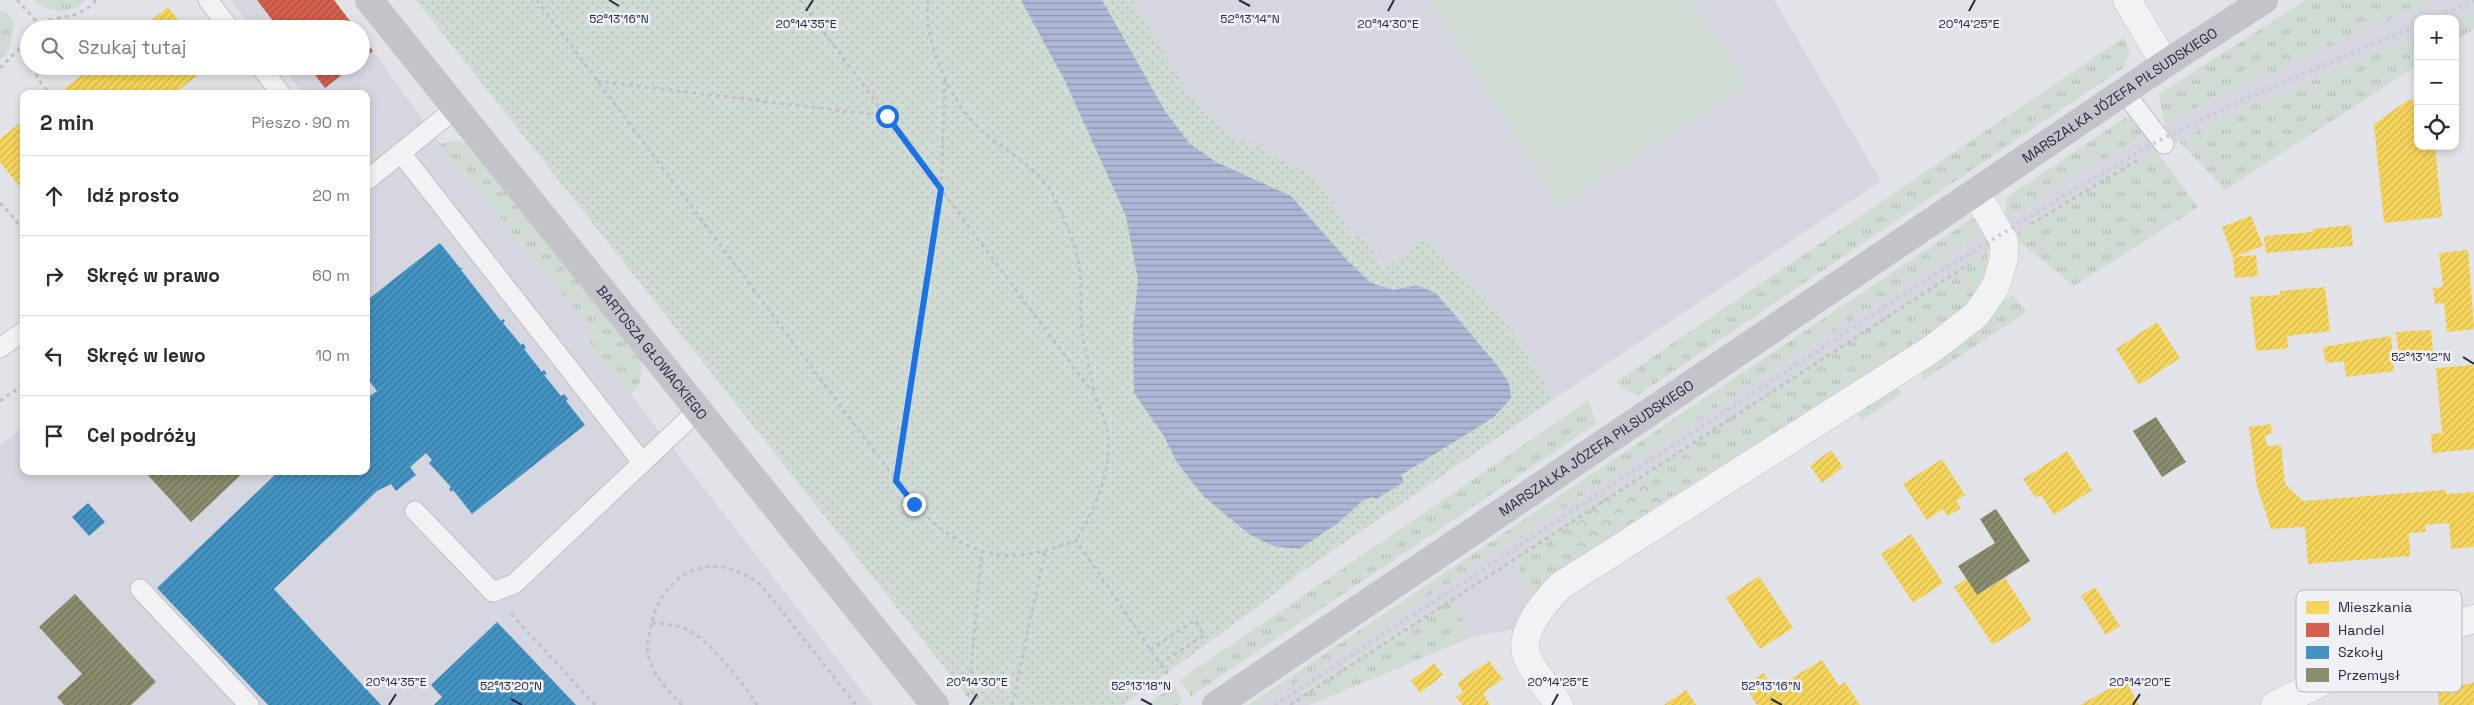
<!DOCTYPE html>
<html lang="pl">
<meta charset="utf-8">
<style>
:root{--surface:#fff;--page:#f2f2f3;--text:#2b2b33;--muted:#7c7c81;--line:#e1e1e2}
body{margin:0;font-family:"Space Grotesk",sans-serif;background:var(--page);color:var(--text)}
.controls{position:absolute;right:15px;top:15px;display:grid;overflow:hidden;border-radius:10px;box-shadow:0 2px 8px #0003}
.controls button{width:45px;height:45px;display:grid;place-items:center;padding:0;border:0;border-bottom:1px solid var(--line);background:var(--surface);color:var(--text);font:25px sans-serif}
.stop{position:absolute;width:15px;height:15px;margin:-11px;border:4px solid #1a73e8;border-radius:50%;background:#fff}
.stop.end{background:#1a73e8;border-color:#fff;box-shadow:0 1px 5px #0008}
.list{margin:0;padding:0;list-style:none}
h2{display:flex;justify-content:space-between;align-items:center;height:65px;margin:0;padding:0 20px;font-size:21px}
h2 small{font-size:16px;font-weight:400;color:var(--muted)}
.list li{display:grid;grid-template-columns:32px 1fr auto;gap:15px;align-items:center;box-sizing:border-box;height:80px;padding:0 20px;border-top:1px solid var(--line)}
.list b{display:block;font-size:19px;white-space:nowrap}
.list em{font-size:16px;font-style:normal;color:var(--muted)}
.icon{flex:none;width:28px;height:28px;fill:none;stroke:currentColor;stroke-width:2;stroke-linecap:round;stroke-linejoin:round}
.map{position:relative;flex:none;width:2474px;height:705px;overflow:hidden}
.search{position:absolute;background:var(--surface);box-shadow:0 2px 8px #0003;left:20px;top:20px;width:350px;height:55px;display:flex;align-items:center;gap:12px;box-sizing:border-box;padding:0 18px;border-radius:28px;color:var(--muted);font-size:19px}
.panel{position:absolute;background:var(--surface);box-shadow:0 2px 8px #0003;left:20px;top:90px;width:350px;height:385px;border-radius:10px}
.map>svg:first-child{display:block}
</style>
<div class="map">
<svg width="2474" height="705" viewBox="0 0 2474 705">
<defs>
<pattern id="grass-tufts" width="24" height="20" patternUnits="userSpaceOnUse" patternTransform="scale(1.25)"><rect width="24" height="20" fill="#d0dbd3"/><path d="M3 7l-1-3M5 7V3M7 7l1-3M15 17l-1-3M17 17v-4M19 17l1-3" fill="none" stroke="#b3bcb6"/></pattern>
<pattern id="forest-crowns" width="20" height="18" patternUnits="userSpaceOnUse" patternTransform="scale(1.25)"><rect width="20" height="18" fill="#d0dbd3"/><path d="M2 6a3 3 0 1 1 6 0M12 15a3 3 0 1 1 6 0" fill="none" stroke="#b3bcb6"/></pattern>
<pattern id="park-dots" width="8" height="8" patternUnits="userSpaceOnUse" patternTransform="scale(1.25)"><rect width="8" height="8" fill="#d0dbd3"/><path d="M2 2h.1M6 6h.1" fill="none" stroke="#b3bcb6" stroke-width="1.8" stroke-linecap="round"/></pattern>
<pattern id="water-rules" width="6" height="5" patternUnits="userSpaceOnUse" patternTransform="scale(1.25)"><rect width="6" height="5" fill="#aeb7d5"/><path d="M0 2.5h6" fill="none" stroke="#8e95ae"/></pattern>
<pattern id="homes-hatch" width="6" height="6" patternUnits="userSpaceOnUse" patternTransform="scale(1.25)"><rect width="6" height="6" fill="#f6d55c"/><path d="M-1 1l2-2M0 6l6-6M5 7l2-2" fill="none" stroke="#d3b751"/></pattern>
<pattern id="shops-hatch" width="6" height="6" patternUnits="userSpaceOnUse" patternTransform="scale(1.25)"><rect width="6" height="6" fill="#d6604d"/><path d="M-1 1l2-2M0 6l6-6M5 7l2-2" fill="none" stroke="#ae4f42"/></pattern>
<pattern id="schools-hatch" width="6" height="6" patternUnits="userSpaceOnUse" patternTransform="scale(1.25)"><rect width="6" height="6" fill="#4393c3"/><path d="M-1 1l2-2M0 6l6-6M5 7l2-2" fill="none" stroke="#3878a0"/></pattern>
<pattern id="industry-hatch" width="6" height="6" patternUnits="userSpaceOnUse" patternTransform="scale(1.25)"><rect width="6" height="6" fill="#8c8c6e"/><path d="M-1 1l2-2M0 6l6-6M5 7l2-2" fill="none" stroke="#72735c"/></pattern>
</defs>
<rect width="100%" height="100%" fill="#e2e3e8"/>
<g fill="#d5d6e0">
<path d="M230 0H334L356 29H253Z"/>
<path d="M1132 0H1774L1881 181 1554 399 1507 322 1426 238 1385 269 1363 232 1355 238 1319 180 1249 141 1237 143 1189 94Z"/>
<path d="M2432 0H2474V11L2455 19H2418V35L2250 106 2084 189 1513 557 1534 604 1519 628 1472 637 1450 598 1302 693 1310 705H1261L2065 181 2214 98Z"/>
<path d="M361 35 453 161 592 330 586 337 873 705H0V445L24 426V471H366V94H303L282 66H361Z"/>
</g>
<g fill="url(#grass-tufts)">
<path d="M34 0H85C75 16 45 13 34 0Z"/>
<path d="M2306 0H2432L2214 98 2165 125 2159 94Z"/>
<path d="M0 10 7 12 15 25 8 52 0 60Z"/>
<path d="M2474 11V29L2455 41V19Z"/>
<path d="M2418 35V65L2225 190 2179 141 2250 106Z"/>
<path d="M2124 37 2130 53 2123 68 1638 395 1625 390 1616 382Z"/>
<path d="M2128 116 2146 135 2065 181 2005 220 2006 198Z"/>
<path d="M457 140 469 145 641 361C642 376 642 384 630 394L586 337 592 330 440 144Z"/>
<path d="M2157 152 2198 207 2074 286 2012 236 2084 189Z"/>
<path d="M1973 218 1988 231 1261 705H1248Z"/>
<path d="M1987 251 1988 266 1970 302 1913 349 1663 502 1647 471Z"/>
<path d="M2012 295 2027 312 1923 380 1920 368Z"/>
<path d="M1894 384 1902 394 1862 420 1855 410Z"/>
<path d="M1589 400 1596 424 1191 696 1180 680Z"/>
<path d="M1566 523 1583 556 1534 604 1513 557Z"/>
<path d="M1450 598 1472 637 1310 705 1302 694Z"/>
<path d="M1174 686 1183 701 1178 705H1146Z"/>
</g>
<path fill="url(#forest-crowns)" d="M1647 471 1663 502 1583 556 1566 523Z"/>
<path fill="url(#park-dots)" d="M416 0H1132L1189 94 1237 142 1249 141 1319 180 1354 237 1363 232 1384 269 1426 238 1507 322 1554 399 1296 576 1259 606 1123 705H974Z"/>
<path fill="#d0dbd3" d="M1429 0H1693L1748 87 1559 207Z"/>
<path fill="url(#water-rules)" d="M1021 0H1102L1165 111 1190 144 1216 162 1291 196 1348 261 1371 283 1394 290 1416 285 1436 293 1497 365 1509 383 1511 398 1494 417 1401 475 1404 482 1376 499 1372 497 1362 501 1337 524 1299 549 1273 546 1249 534 1203 496 1176 461 1164 436 1134 393 1133 329 1138 280 1126 216 1065 81Z"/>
<g fill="url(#homes-hatch)">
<path d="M168 7 185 29H140Z"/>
<path d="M93 66H209L174 94H58Z"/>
<path d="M2408 100 2418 101V146H2435L2442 217 2384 223 2374 124Z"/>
<path d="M24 120V192L0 162V139Z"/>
<path d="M2251 216 2263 246 2233 257 2222 227Z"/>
<path d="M2351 225 2353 246 2266 253 2264 236 2313 232V229Z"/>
<path d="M2468 250 2474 329 2447 332 2444 303 2435 304 2433 288 2443 287 2439 253Z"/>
<path d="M2256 255 2258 276 2235 278 2233 257Z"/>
<path d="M2325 287 2330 331 2287 336 2288 348 2256 351 2250 297 2280 295V291Z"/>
<path d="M2157 322 2180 358 2139 385 2116 349Z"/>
<path d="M2431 330 2433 353 2399 357 2396 332Z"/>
<path d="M2391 336 2394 371 2346 377 2344 361 2326 363 2323 347Z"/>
<path d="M2474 365V449L2432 453 2431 434 2442 433 2436 368Z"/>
<path d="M2271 424 2272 434 2265 435 2267 446 2281 445 2285 484 2303 501 2446 490V494L2474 492V547L2451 549 2449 523 2425 525 2426 532 2409 533 2410 556 2308 564 2305 527 2271 529 2257 487 2249 427Z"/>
<path d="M1831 450 1843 467 1822 483 1810 466Z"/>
<path d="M2067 451 2092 490 2054 515 2041 495 2036 498 2023 479Z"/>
<path d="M1942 459 1965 495 1956 501 1961 508 1948 516 1943 509 1927 520 1903 484Z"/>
<path d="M1911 534 1943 583 1913 603 1881 554Z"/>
<path d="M1759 576 1793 628 1760 649 1726 598Z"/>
<path d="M2005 578 2032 620 1993 645 1954 587 1966 579 1977 595Z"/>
<path d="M2095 587 2120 626 2106 635 2081 596Z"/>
<path d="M1822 660 1839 686 1845 682 1860 705H1757L1744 685 1764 673 1774 689Z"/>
<path d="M1489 661 1503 679 1483 693 1490 705H1462L1456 697 1463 692 1457 683Z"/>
<path d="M1434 663 1443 675 1420 693 1411 681Z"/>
<path d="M2125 680 2139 705H2080Z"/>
<path d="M2474 682V705H2439L2438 692Z"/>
<path d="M1686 690 1696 705H1664Z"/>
</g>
<g fill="url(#shops-hatch)">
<path d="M257 0H334L356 29H279Z"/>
<path d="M361 35 373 51 361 60Z"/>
<path d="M308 66H353L325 88Z"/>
</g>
<g fill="url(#schools-hatch)">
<path d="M440 243 460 268H463L461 270 501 321 503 319 505 321 503 323 521 345 523 343 526 348 524 349 542 372 544 370 547 374 544 375 561 396 564 394 568 399 566 401 585 425 472 514 453 490 451 492 449 489 451 487 429 463 432 460 426 453 410 467 416 475 396 491 391 484 377 491 274 589 381 705H268L157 588 279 471H366V399L377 391 371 383H367L370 380 366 376V301Z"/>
<path d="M88 503 105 522 89 536 72 517Z"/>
<path d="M497 622 576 705H434L442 697 431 685Z"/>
</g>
<g fill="url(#industry-hatch)">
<path d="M2156 417 2186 462 2162 477 2133 431Z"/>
<path d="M144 471H245L191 522Z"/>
<path d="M1996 509 2030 561 1977 595 1958 566 1995 543 1980 519Z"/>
<path d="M75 594 156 682 131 705H64L57 697 82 674 39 627Z"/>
</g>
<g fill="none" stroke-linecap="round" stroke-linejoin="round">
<g stroke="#bfc0c6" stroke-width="21">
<g id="lane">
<path d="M208 0 230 29"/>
<path d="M260 66 281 94"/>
<path d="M2124 92 2164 144"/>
<path d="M401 153 642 462"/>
<path d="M366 181 456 108"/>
<path d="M0 348 24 331"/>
<path d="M415 511 493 592 514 584 698 410"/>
<path d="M140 589 249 705"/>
</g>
</g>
<g stroke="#bfc0c6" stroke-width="29">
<g id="street">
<path d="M2127 0 2165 64"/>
<path d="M1559 705C1549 690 1534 673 1527 657 1517 633 1546 601 1560 586L1932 349 1977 314 1996 286 2004 258V241L1976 193"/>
<path d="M2275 705 2414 637 2474 619"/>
</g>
</g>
<g stroke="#c1c2c8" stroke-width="3" stroke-dasharray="4 4" stroke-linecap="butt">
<path d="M17 0 39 24"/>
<path d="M537 0 914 504C966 557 1005 569 1076 540L1170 678"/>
<path d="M800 0 1095 396C1098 406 1104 416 1106 425 1116 464 1095 509 1076 540"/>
<path d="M928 0C922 37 950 101 978 127 1002 150 1040 167 1055 199 1067 225 1081 256 1081 285 1082 300 1080 315 1082 330 1085 352 1091 372 1094 393"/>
<path d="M36 29C48 12 77 24 96 0"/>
<path d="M22 48 29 56"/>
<path d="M34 66 38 79 50 94"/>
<path d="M0 68 29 39"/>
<path d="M597 81 886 116"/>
<path d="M0 203 15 219 24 234"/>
<path d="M2031 224 2141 158"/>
<path d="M0 401 24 384"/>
<path d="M896 481 941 189 945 77"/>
<path d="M511 614 595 705"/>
<path d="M652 623C663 624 675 624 686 629 708 638 744 684 757 705"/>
<path d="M1150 650 1195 620 1204 635 1160 664"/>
<path d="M967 696 969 690 982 550"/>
<path d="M682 705C668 691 653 675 648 655 646 645 650 631 652 621 668 566 716 550 761 585L856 705"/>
<path d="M1012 705 1045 552"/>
<path d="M1290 705 1969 264"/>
</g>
<use href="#lane" stroke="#f2f2f4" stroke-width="19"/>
<use href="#street" stroke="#f2f2f4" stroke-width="28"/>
<g stroke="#c3c3ca" stroke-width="28">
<path id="s1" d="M369 0 935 705"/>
<path id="s2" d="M1216 705 2165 64 2264 0"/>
</g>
<g stroke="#cbcbcf" stroke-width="4" stroke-dasharray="2.5 5" stroke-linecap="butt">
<path d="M2431 19 2474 0"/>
<path d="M1275 705 1917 286 2075 189 2160 140 2247 98 2418 25"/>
</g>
</g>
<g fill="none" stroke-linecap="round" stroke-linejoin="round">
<path stroke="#1a73e8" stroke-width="6" d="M887 116 941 189 896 481 914 504"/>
</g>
<path fill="none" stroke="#272a43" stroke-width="2" d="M609 0 619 6M1239 0 1250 6M806 11 813 0M1388 11 1394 0M1969 11 1975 0M2463 357 2474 364M511 699 522 705M1141 699 1152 705M1771 699 1782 705M389 705 396 694M970 705 977 694M1552 705 1558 694M2133 705 2140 694"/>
<g text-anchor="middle" stroke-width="5" stroke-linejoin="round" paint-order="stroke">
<g font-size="14" fill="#272a43" stroke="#f0f1f7">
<text dy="5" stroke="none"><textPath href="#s2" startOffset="1090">MARSZAŁKA JÓZEFA PIŁSUDSKIEGO</textPath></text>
<text dy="5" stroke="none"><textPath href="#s1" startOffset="452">BARTOSZA GŁOWACKIEGO</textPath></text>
<text dy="5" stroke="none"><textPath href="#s2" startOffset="459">MARSZAŁKA JÓZEFA PIŁSUDSKIEGO</textPath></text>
</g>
</g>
<rect x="2296" y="590" width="166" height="102" rx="8" fill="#f0f1f7" stroke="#b4b5c1" stroke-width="1"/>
<rect x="2306" y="601" width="23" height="13" fill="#f6d55c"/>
<rect x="2306" y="623" width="23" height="14" fill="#d6604d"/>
<rect x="2306" y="646" width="23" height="13" fill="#4393c3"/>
<rect x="2306" y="668" width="23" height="14" fill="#8c8c6e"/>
<g font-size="14" fill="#272a43">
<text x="2338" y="612">Mieszkania</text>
<text x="2338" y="635">Handel</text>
<text x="2338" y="657">Szkoły</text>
<text x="2338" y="680">Przemysł</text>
</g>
<g font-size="12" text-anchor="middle" fill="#272a43" stroke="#f0f1f7" stroke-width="5" stroke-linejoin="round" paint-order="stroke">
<text x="619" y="23">52°13'16"N</text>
<text x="1250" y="23">52°13'14"N</text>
<text x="1969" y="28">20°14'25"E</text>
<text x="806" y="28">20°14'35"E</text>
<text x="1388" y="28">20°14'30"E</text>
<text x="2421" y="361">52°13'12"N</text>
<text x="396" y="686">20°14'35"E</text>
<text x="977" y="686">20°14'30"E</text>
<text x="1558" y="686">20°14'25"E</text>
<text x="2140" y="686">20°14'20"E</text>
<text x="511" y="690">52°13'20"N</text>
<text x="1141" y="690">52°13'18"N</text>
<text x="1771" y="690">52°13'16"N</text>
</g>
</svg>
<div class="controls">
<button>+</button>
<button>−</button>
<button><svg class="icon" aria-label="locate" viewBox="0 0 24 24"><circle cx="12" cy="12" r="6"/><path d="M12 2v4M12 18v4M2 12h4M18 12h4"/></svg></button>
</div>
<div class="stop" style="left:887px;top:116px"></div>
<div class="stop end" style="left:914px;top:504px"></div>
<div class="search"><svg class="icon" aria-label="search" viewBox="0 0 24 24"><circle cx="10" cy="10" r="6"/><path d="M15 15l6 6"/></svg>Szukaj tutaj</div>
<section class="panel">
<h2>2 min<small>Pieszo · 90 m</small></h2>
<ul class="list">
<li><svg class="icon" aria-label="ahead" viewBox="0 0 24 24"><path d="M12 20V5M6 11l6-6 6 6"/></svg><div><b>Idź prosto</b></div><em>20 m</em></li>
<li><svg class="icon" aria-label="right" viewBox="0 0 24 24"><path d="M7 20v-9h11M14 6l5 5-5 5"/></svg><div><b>Skręć w prawo</b></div><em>60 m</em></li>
<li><svg class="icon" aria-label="left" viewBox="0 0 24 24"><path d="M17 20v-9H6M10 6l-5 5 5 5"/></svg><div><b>Skręć w lewo</b></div><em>10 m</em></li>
<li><svg class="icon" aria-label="arrive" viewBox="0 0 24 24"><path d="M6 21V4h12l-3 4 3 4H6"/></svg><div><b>Cel podróży</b></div></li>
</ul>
</section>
</div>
